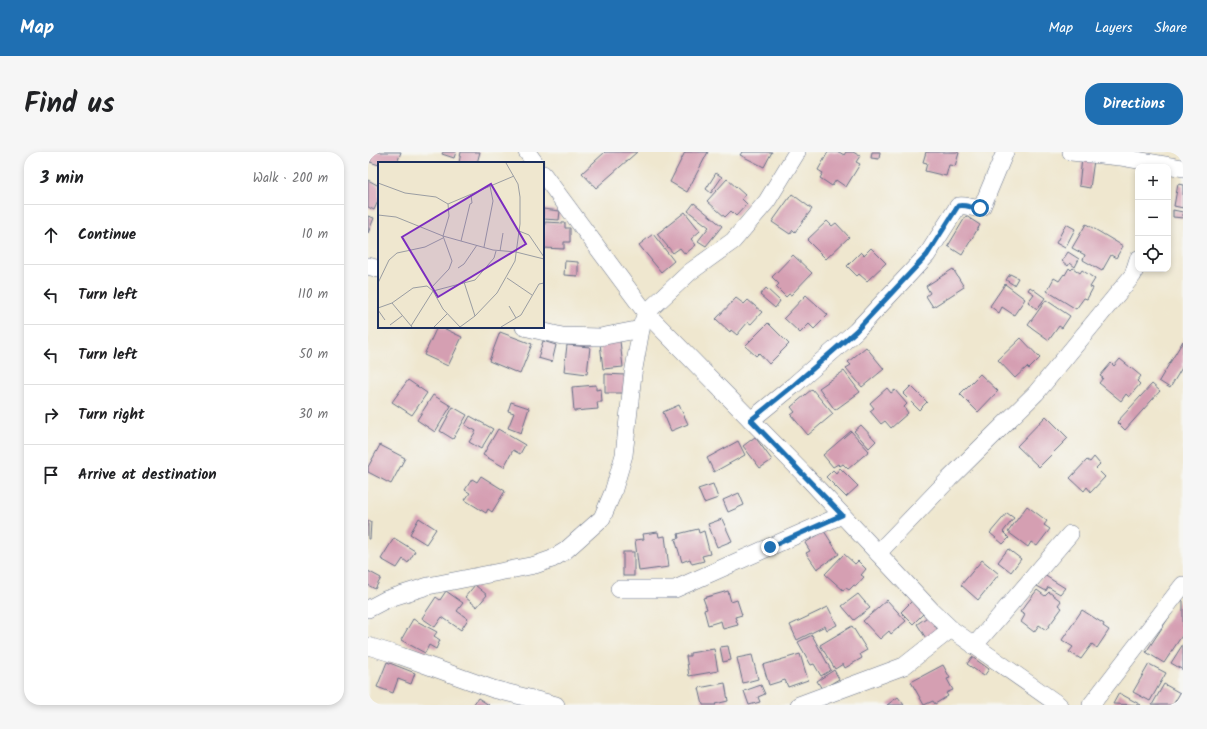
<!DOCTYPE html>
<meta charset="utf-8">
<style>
:root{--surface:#fff;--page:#f6f6f6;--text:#202124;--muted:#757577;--line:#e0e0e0;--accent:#1f6fb2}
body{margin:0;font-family:Kalam,sans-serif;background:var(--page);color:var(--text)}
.controls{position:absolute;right:12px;top:12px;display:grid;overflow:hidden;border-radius:8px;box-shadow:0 2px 6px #0003}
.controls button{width:36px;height:36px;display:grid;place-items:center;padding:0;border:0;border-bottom:1px solid var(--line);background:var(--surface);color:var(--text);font:20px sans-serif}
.stop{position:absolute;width:12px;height:12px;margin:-9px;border:3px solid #1f6fb2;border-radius:50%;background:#fff}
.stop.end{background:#1f6fb2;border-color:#fff;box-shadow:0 1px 4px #0008}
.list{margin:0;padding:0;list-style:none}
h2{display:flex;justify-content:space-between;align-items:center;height:52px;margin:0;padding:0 16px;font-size:17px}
h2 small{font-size:13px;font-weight:400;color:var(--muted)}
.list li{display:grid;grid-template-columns:26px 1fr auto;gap:12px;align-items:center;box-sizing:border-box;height:60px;padding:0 16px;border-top:1px solid var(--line)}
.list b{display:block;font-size:15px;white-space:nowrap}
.list em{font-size:13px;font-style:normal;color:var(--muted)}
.icon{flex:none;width:22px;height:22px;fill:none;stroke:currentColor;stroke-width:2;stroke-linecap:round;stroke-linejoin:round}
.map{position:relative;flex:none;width:815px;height:553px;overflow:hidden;border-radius:16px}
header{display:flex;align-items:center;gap:24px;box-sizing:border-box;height:56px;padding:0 20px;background:var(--accent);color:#fff}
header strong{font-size:19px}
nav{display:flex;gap:22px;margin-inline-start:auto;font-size:14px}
.intro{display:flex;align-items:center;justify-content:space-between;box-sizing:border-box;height:96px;padding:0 24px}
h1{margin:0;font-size:28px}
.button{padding:10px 18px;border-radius:16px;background:var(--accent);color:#fff;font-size:14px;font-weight:700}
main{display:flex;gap:24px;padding:0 24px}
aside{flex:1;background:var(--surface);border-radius:16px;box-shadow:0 2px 6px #0003}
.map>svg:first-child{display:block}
</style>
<header>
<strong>Map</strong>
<nav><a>Map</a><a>Layers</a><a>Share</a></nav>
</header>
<div class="intro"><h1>Find us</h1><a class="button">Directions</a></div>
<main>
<aside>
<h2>3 min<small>Walk · 200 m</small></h2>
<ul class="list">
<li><svg class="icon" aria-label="ahead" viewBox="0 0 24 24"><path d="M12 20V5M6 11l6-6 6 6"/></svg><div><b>Continue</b></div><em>10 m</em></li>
<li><svg class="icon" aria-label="left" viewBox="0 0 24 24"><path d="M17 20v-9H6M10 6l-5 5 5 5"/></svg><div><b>Turn left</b></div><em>110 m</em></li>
<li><svg class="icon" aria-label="left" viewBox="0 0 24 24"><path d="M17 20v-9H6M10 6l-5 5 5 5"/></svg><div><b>Turn left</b></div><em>50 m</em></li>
<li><svg class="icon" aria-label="right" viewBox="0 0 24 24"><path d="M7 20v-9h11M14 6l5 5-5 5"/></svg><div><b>Turn right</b></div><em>30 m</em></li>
<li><svg class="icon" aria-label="arrive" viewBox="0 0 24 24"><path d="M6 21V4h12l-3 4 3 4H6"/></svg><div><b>Arrive at destination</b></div></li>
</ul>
</aside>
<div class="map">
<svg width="815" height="553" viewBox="0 0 815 553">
<rect width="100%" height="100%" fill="#f6f6f2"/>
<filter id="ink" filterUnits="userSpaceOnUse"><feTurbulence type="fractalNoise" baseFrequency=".025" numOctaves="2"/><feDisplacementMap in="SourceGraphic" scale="8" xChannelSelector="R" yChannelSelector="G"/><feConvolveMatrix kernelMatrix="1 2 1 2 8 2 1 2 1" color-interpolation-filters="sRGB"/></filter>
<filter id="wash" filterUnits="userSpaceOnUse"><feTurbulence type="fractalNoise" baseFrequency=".012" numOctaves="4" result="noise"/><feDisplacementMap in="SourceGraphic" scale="16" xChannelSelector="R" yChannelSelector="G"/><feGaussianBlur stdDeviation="0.9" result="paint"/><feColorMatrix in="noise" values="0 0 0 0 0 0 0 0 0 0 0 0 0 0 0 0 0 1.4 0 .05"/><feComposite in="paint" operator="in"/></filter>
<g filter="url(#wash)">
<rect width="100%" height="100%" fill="#efe7cf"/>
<g id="blocks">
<g fill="#d59fb2">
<path d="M5 0H33L29 11H11V13L2 10Z"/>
<path d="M75 0H88L86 6 74 2Z"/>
<path d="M93 0H112L109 11H91Z"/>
<path d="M237 0H269L228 36 214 21Z"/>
<path d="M317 0H340L319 40 302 30Z"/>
<path d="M374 0H404L396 15 372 3Z"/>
<path d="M460 0H471L476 3 478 0H485L492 4 488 10 492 12 478 35 468 28 464 34 452 26 455 21 450 18Z"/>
<path d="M504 0H512L511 7 503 6Z"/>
<path d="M558 0H589L591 1 587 14 581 13 578 24 557 19 559 11 555 10Z"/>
<path d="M714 6 726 8 722 36 711 34Z"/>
<path d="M348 21 354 25 343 41 338 37Z"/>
<path d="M359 27 377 43 374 47 379 52 368 64 363 59 357 65 339 49Z"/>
<path d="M0 28 11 34V47L6 58 0 55Z"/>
<path d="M810 32 815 33V56L806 54Z"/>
<path d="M424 42 444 57 427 80 425 78 422 82 404 70Z"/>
<path d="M326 51 354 74 338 94 330 89 341 75 320 59Z"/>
<path d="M175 57 192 59 191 68 175 67Z"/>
<path d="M805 58 815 60V66L805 65Z"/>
<path d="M317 60 332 79 323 87 328 93 317 102 312 96 305 101 289 82Z"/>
<path d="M0 64 6 66 0 81Z"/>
<path d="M598 64 612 73 594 103 580 94Z"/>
<path d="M459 69 464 74 468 71 481 85 458 107 439 88Z"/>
<path d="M177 70 197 71V76H202V90H196V97L175 96Z"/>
<path d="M698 72 707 77 697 96 688 91Z"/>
<path d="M718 72 755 94 748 106 743 103 734 119 715 108 717 103 704 96Z"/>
<path d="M285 82 306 109 293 120 271 93Z"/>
<path d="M503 96 518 111 499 129 491 122 489 124 479 114 493 100 496 103Z"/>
<path d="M700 100 711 107 707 115 702 111 700 114 694 109Z"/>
<path d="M425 103 444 121 423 143 421 142 418 145 408 135 411 132 404 125Z"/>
<path d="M197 109 210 110V124L196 123Z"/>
<path d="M701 116 703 118 705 116 712 121 714 118 727 127 722 135 725 136 719 147 716 146 708 157 679 139 686 126 691 129 696 122 697 123Z"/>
<path d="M585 117 596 135 565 155 558 144 562 141 558 134Z"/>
<path d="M642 122 650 126 646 133 638 128Z"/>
<path d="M637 132 657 147 646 163 634 155 631 161 622 154Z"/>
<path d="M662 135 677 146 669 157 660 150 666 142 660 138Z"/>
<path d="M398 136 412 149 407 156 392 143Z"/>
<path d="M438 143 460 163 446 177 441 172 432 181 416 166Z"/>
<path d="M368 146 376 152 380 148 394 160 383 172 380 170 369 183 363 178 362 180 348 167Z"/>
<path d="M678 148 702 164 694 176 691 174 681 188 660 173Z"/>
<path d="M400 171 421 192 401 212 391 201 388 204 377 194Z"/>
<path d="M69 175H73L94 185 80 214 56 203Z"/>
<path d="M132 180 164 192 152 222 121 209Z"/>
<path d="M653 186 672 206 661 217 659 215 647 226 630 208Z"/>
<path d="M175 189 188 193 184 210 170 206Z"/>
<path d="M252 189 255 215 235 217 232 191Z"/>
<path d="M815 189V214L802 236 791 229Z"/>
<path d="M199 193 222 195 219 222 196 219Z"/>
<path d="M498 195 516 217 494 235 478 216 483 213 480 210Z"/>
<path d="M752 207 773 224 769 229 772 232 761 245 758 242 753 249 731 231 735 226 732 224 743 211 746 214Z"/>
<path d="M476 219 492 240 467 258 451 236Z"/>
<path d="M237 222 257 223 256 241H237Z"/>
<path d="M612 222 630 239 610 260 592 242Z"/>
<path d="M40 228 59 241 44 263 24 250Z"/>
<path d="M784 232 792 239 757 278 749 270Z"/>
<path d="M228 233V238L233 237 234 250H229L230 257 206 259 204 235Z"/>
<path d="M543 234 559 250 551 258 535 242Z"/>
<path d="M519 236 523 241 527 238 539 252 536 255 540 261 523 276 517 269 513 272 502 259 506 256 502 251Z"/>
<path d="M444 237 465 262 440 283 423 263 427 260 423 255Z"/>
<path d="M65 243 83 254 67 280 49 268Z"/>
<path d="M143 250 161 256 153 281 140 276 146 261 140 259Z"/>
<path d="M311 253 320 272 303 279 295 260Z"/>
<path d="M85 255 99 263 85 287 72 279Z"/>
<path d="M102 264 125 277 113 297 101 290 108 279 97 273Z"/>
<path d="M678 264 700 286 671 315 649 294Z"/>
<path d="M493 273 508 289 501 296 486 279Z"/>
<path d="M130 277 157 293 152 302 145 298 136 315 115 303Z"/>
<path d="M483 279 501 299 480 317 475 312 472 314 470 312 465 315 455 303Z"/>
<path d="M387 285 404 308 392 316 375 294Z"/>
<path d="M370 289 377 303 346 320 339 306Z"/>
<path d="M12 293 37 306 23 332 0 320V315Z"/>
<path d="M726 305 732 312 728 316 737 325 723 340 719 335 716 339 702 326 719 308 722 310Z"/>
<path d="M472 316 490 334 478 345 458 325 465 318 468 321Z"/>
<path d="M113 324 137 339 124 360 120 357 118 361 97 348 102 341 97 338 104 327 109 330Z"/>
<path d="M345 332 350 346 336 351 330 337Z"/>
<path d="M371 341 376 353 360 360 355 348Z"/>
<path d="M659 354 679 369 676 373 682 377 669 394 663 390 660 395 640 380Z"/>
<path d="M639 361 646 366 635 380 641 386 635 392 622 381Z"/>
<path d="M51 366 68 377 58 392 42 382Z"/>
<path d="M354 367 364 389 349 395 340 372Z"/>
<path d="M0 369H3L2 387H0Z"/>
<path d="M330 377 331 381 336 379 342 402 334 404 336 409 324 412 322 407 314 410 307 387 311 386 310 382Z"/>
<path d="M456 379 471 402 449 417 438 401 442 399 437 391Z"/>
<path d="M290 380 291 385 297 384 301 415 271 419 267 388 276 387 275 382Z"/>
<path d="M26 386 47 399 40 411 35 407 29 416 13 407Z"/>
<path d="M640 397 653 407 643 420 630 410Z"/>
<rect x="255" y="400" width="11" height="24"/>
<path d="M476 402 487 412 490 409 498 417 493 423 496 425 488 434 486 433 481 438 478 436 475 438 457 422Z"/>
<path d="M614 408 631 422 610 448 593 433Z"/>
<path d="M0 419 13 426 7 437 0 433Z"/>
<path d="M676 423 697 436 692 442 680 435 678 439 669 434Z"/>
<path d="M107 433 119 443 109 455 97 445Z"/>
<path d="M669 438 677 444 681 440 693 449 690 453 694 456 678 478 671 473 666 480 653 470 657 463 652 460Z"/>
<path d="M78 439 95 451 89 459 100 467 93 478 74 465 67 475 54 466 68 445 72 448Z"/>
<path d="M360 439 363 450 369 448 374 463 367 465 370 473 355 477 353 469 340 473 336 458 339 457 335 446Z"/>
<path d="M490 442 502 456 486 468 474 454Z"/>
<path d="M813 447 815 449V482L796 511 778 500Z"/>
<path d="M519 448 538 469 523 482 521 479 512 487 495 469Z"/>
<path d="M544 449 556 461 545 472 533 460Z"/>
<path d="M460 455 469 473 459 478 457 474 429 488 422 473Z"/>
<path d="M714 458 736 472 735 474 741 478 729 496 724 492 713 507 701 500 705 495 694 488Z"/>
<path d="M561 464 571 480 559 488 549 472Z"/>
<path d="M45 467 69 480 66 484 72 488 68 497 61 493 57 501 33 488Z"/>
<path d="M484 474 499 498 492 502 494 506 477 516 475 512 467 517 452 493Z"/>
<path d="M444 483 463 518 453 524 446 512 443 513 430 490Z"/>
<path d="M815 492V518L803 511Z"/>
<path d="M360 494 363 508 355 510 352 495Z"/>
<path d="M346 497 350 519 321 524 318 504H322V501Z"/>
<path d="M432 502 440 528 420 535 417 528 401 533 395 513Z"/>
<path d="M384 503 390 527 375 531 369 506Z"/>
<path d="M604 505 621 517 616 524 599 512Z"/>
<path d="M19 510 47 521 43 532 30 527 25 541 9 535Z"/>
<path d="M781 512 798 521 782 549 765 540Z"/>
<path d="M575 513 582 526 579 527 585 538 578 541 580 544 567 552 565 549 556 553 543 530Z"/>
<path d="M466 518 471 527 454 537 449 529Z"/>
<path d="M357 531 360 549 347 552 348 553H335L331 536Z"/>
<path d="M796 532 812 541 805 553H784Z"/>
<path d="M393 533 397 542 390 545 392 550 381 553 376 539Z"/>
<path d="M751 541 773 553 745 552Z"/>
<path d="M530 545 536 553H519Z"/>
<path d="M110 546 121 553H105Z"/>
</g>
</g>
</g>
<g filter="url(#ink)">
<use href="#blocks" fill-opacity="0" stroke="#656f86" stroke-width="1"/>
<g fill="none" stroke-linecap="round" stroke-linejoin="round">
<g stroke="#656f86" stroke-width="18">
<g id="street">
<path d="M159 0 167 11"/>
<path d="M703 0 752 5 815 16"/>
<path d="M175 22 278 161 435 321 564 459 583 477 691 553"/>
<path d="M0 114 11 117"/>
<path d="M156 175 194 184 232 185 273 177"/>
<path d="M383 268 426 233 488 179 559 103 590 54C598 52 606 58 614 55L637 0"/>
<path d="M510 401 581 327 668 241 765 123 770 107"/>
<path d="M251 437H307L474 363"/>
<path d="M0 457 19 447 60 434 167 413 184 407 197 399 234 366 245 340 256 303 265 222 274 172 278 161 322 120 365 89 399 49 429 0"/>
<path d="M0 494 33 504 125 537 188 553"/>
<path d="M606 494 702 382"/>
<path d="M431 553 536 514 583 477"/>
<path d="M723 553 815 433"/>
</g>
</g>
<use href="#street" stroke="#fff" stroke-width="17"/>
</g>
</g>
<g fill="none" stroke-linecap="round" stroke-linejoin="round" filter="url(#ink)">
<path stroke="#1f6fb2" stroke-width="5" d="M402 395 474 363 383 268 426 233 488 179 559 103 590 54C598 52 605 57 612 56"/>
</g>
<g transform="translate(10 10)">
<rect width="166" height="166" fill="#efe7cf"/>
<path fill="none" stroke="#9a9da2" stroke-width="1" d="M0 21 27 31 58 35 70 42 71 54 65 74 74 99 71 107 53 126M70 42 136 14M0 53 18 55 65 74 115 88 138 90 166 97M141 69 151 73 166 95M83 79 92 42 94 41 93 33M106 85 115 39 112 24M122 89 125 71M80 106 86 102 99 83M129 116 154 133M86 120 97 154M0 121 11 98 19 91 47 85 65 76M14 141 34 165M131 144 138 156M0 146 14 141 35 126 49 124 55 129 65 147 82 165M0 148 7 158M12 163 24 154M33 164 55 129 97 118 116 96 118 89M56 165 69 152M82 165 97 154 119 131 137 99 142 62V35L140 22 128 1M123 165 143 153 161 122 166 121"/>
<path fill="#7b2cbf" fill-opacity="0.15" stroke="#7b2cbf" stroke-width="2" d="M113 22 148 82 60 135 24 75Z"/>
<rect width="166" height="166" fill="none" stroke="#1b2f5e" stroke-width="2"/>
</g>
</svg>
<div class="controls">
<button>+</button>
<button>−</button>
<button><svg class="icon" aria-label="locate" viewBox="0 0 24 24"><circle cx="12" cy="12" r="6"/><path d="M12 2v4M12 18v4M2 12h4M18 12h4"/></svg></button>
</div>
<div class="stop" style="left:612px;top:56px"></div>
<div class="stop end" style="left:402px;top:395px"></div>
</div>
</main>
